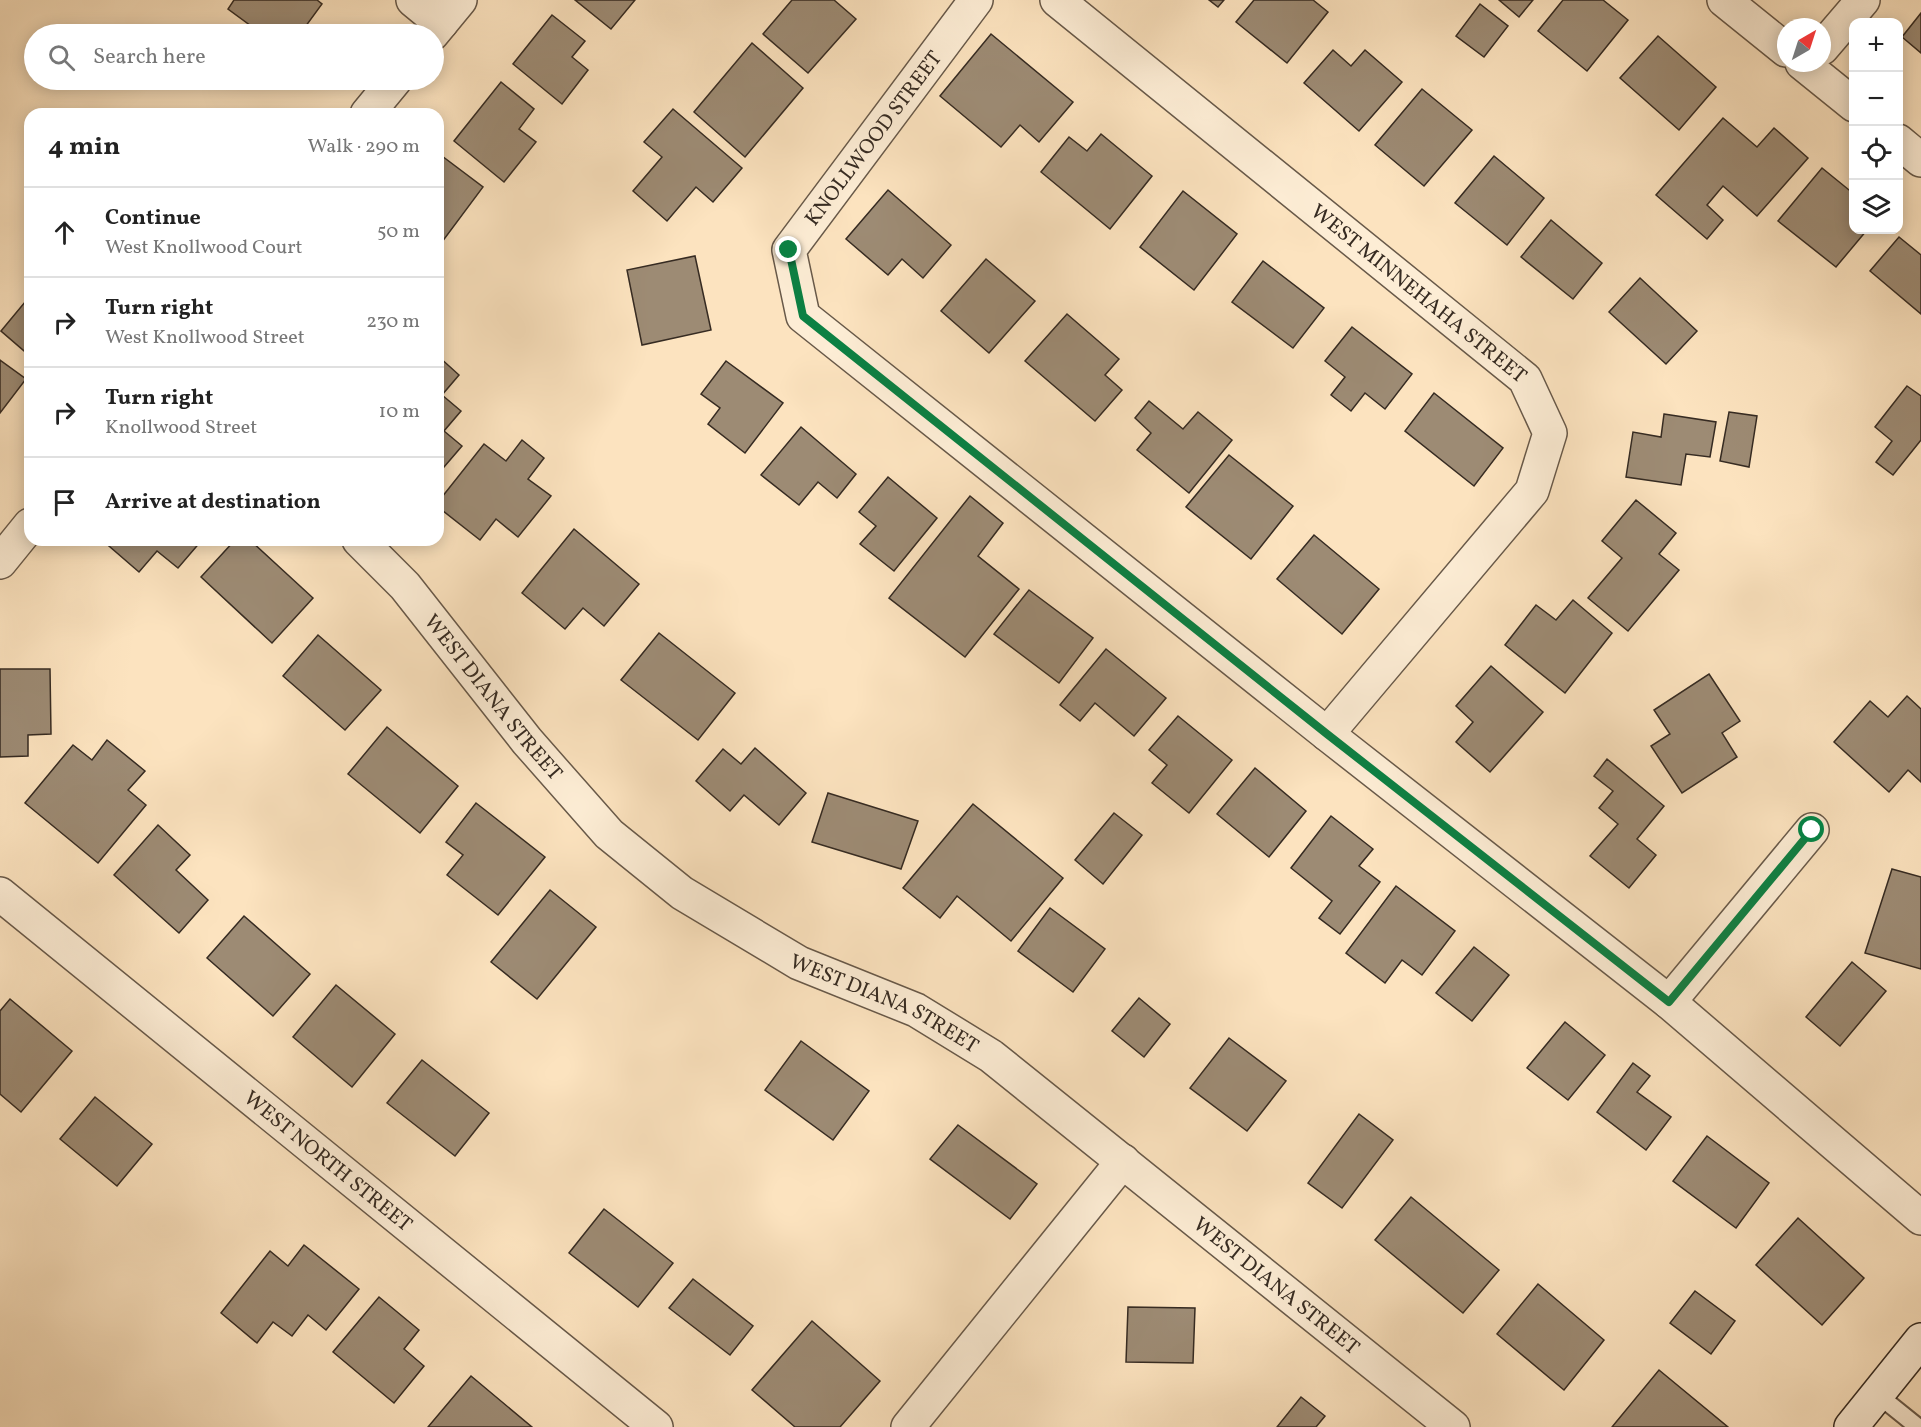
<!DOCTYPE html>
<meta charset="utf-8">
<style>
:root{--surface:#fff;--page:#f6f6f6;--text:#222;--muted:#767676;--line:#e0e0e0}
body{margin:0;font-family:Vollkorn,serif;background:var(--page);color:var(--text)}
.controls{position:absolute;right:18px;top:18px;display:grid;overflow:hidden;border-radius:12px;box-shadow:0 3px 15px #0003}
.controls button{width:54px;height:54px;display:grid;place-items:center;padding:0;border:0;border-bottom:2px solid var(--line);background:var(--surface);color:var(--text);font:30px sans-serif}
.compass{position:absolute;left:1777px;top:18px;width:54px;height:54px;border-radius:50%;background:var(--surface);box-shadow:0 3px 15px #0003;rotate:39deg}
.stop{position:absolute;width:18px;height:18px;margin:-14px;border:4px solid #0b8043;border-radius:50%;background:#fff}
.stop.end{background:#0b8043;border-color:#fff;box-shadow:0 2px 6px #0008}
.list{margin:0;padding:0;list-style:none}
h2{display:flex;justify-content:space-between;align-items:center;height:78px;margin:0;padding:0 24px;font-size:26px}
h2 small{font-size:20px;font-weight:400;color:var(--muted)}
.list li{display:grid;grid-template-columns:39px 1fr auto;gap:18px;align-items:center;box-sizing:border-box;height:90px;padding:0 24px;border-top:2px solid var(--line)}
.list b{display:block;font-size:22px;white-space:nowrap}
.list p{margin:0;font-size:20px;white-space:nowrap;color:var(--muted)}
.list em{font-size:20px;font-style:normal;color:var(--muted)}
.icon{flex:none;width:33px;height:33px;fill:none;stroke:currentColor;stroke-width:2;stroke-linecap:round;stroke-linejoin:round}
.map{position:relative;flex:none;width:1921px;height:1427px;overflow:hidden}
.search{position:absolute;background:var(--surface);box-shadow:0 3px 15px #0003;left:24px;top:24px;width:420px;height:66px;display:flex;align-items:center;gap:15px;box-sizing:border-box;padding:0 21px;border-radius:33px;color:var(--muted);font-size:22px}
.panel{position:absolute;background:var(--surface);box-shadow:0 3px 15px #0003;left:24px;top:108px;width:420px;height:438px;border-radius:18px}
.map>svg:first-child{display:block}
</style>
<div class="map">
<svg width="1921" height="1427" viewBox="0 0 1921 1427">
<rect width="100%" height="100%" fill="#fce3bf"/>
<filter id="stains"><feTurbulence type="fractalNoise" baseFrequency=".00333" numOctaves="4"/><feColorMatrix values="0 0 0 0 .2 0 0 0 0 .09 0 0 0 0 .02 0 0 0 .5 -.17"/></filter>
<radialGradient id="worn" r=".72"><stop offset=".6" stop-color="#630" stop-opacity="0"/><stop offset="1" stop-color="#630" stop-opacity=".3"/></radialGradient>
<g fill="#9d8b74" stroke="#362b22" stroke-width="1.5">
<path d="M234 0H317L322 4 300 34H262L228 9Z"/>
<path d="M575 0H635L611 29Z"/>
<path d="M792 0H834L856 19 808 73 763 34Z"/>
<path d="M1209 0H1224L1218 7Z"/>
<path d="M1254 0H1313L1328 12 1287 63 1236 22Z"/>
<path d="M1499 0H1533L1519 17Z"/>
<path d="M1563 0H1603L1628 20 1587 71 1538 31Z"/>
<path d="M1480 4 1508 26 1484 57 1456 36Z"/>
<path d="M1921 13V53L1902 37Z"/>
<path d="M552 15 585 41 572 57 588 70 562 104 513 64Z"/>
<path d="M991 34 1073 102 1039 142 1020 125 1001 147 940 96Z"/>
<path d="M1658 36 1716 87 1679 130 1620 78Z"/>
<path d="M752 43 803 88 745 157 694 112Z"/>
<path d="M1333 50 1351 66 1365 50 1402 82 1359 131 1304 83Z"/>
<path d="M501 82 534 109 519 129 536 142 504 182 454 141Z"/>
<path d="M1422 89 1472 130 1424 186 1375 145Z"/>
<path d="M673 109 742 168 713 202 696 187 667 221 633 191 662 157 644 142Z"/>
<path d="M1723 118 1757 147 1774 128 1808 158 1757 216 1723 186 1707 205 1723 220 1707 239 1656 195Z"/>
<path d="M1101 134 1152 176 1110 229 1041 172 1069 137 1087 151Z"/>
<path d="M438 153 483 187 442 242 438 239Z"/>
<path d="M1494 156 1544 198 1507 245 1455 203Z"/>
<path d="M1822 168 1854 194V230H1867L1836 267 1778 221Z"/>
<path d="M888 190 951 245 923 278 902 259 888 275 846 239Z"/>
<path d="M1183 191 1237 234 1194 290 1140 247Z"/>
<path d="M1551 220 1602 263 1573 299 1521 257Z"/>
<path d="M1899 237 1921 255V314L1870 271Z"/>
<path d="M695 256 711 330 642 345 627 270Z"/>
<path d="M986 259 1035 301 989 353 941 311Z"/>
<path d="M1263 261 1324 308 1293 348 1232 302Z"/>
<path d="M1640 278 1697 331 1666 364 1609 312Z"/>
<path d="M30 296V356L1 331Z"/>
<path d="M1067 314 1119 359 1105 375 1122 390 1095 421 1025 361Z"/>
<path d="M1352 327 1412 374 1385 409 1365 393 1351 411 1331 395 1345 377 1325 361Z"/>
<path d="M438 356 459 375 442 395 461 411 444 431 462 446 438 474Z"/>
<path d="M0 360 26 379 0 413Z"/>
<path d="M726 361 783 403 745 453 708 424 720 408 701 394Z"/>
<path d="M1907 386 1921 396V440L1893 475 1876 462 1892 441 1875 427Z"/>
<path d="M1434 393 1503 448 1474 486 1405 431Z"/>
<path d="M1149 401 1183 429 1198 412 1232 440 1189 493 1137 450 1151 433 1135 418Z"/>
<path d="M1729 412 1757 416 1749 467 1720 461Z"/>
<path d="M1664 414 1716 422 1710 457 1686 454 1681 485 1626 477 1633 432 1661 437Z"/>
<path d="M801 427 856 474 837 498 818 482 799 505 761 475Z"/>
<path d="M522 440 544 458 528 479 551 496 518 537 496 519 480 540 438 507V502L484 444 506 461Z"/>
<path d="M1229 455 1293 506 1251 559 1186 507Z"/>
<path d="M888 477 937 518 894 571 860 544 876 526 859 512Z"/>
<path d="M970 496 1003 523 978 556 1019 589 965 657 889 598Z"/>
<path d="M1636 500 1676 533 1659 554 1679 570 1628 631 1588 598 1622 558 1602 541Z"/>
<path d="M574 529 639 584 604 626 583 608 565 629 522 593Z"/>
<path d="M1314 535 1379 589 1342 634 1277 579Z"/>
<path d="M102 540H202L178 568 157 551 139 572Z"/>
<path d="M235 540H250L313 598 272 643 201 577Z"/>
<path d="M1029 590 1093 638 1059 683 994 634Z"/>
<path d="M1573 600 1612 633 1565 693 1505 645 1536 605 1556 620Z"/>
<path d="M659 633 735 693 698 740 621 680Z"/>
<path d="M318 635 381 690 345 730 283 676Z"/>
<path d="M1106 649 1166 698 1134 736 1095 703 1080 721 1060 705Z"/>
<path d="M1491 666 1543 712 1490 772 1456 742 1473 722 1456 706Z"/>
<path d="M0 669H50L51 734 28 735V756L0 757Z"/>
<path d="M1709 674 1740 721 1722 733 1737 757 1682 793 1651 746 1670 734 1654 710Z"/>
<path d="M1907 696 1921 709V782L1908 770 1889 792 1834 742 1870 701 1888 717Z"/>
<path d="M1178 716 1232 760 1189 813 1152 783 1167 765 1149 750Z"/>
<path d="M387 727 458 786 420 833 348 774Z"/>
<path d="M107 740 145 771 128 790 146 805 98 863 25 803 73 745 92 760Z"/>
<path d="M755 748 806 793 779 825 744 795 730 811 696 781 723 749 741 764Z"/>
<path d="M1607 759 1664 806 1637 839 1656 855 1629 888 1590 856 1618 824 1599 808 1613 791 1594 776Z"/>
<path d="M1255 768 1306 811 1269 857 1217 814Z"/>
<path d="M828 793 918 821 901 869 812 842Z"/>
<path d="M476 803 545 857 498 915 447 875 463 855 446 842Z"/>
<path d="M973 804 1063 878 1011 941 957 896 940 918 903 888Z"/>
<path d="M1114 813 1142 835 1103 884 1075 860Z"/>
<path d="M1331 816 1373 849 1359 866 1380 882 1340 934 1319 918 1332 901 1291 868Z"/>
<path d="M158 825 190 855 176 870 208 900 179 933 114 875Z"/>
<path d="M1892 869 1921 877V969L1865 953Z"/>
<path d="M1396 886 1455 931 1422 975 1402 960 1385 983 1346 953Z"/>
<path d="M550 890 596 927 537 999 491 962Z"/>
<path d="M1050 908 1105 949 1073 992 1018 951Z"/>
<path d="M244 916 310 974 273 1016 207 958Z"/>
<path d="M1474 947 1509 975 1472 1021 1436 993Z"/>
<path d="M1852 962 1886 991 1840 1046 1806 1017Z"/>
<path d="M336 985 395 1034 352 1087 293 1037Z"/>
<path d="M1139 998 1170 1024 1144 1057 1112 1031Z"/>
<path d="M10 999 72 1051 21 1112 0 1094V1011Z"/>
<path d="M1565 1022 1605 1055 1568 1100 1527 1068Z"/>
<path d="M1229 1038 1286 1081 1247 1131 1190 1088Z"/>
<path d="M801 1041 869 1091 833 1140 765 1090Z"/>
<path d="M422 1060 489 1113 455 1156 387 1103Z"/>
<path d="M1633 1063 1650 1076 1637 1092 1671 1117 1646 1150 1597 1112Z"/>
<path d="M95 1097 152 1144 117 1186 60 1139Z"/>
<path d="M1359 1114 1393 1140 1342 1208 1308 1183Z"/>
<path d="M958 1125 1037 1184 1010 1219 930 1159Z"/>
<path d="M1707 1136 1769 1183 1736 1228 1673 1181Z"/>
<path d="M1411 1197 1499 1270 1463 1313 1375 1240Z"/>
<path d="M604 1209 673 1263 638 1307 569 1253Z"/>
<path d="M1798 1218 1864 1278 1822 1325 1756 1265Z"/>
<path d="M304 1245 359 1289 326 1330 308 1315 292 1336 273 1322 257 1343 221 1313 270 1251 288 1266Z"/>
<path d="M693 1279 753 1326 730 1355 669 1308Z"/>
<path d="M1538 1284 1604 1340 1564 1390 1497 1334Z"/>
<path d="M1695 1291 1735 1321 1711 1354 1670 1323Z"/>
<path d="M379 1297 419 1330 404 1349 424 1366 394 1403 333 1352Z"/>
<path d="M1128 1307 1195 1308 1193 1363 1126 1362Z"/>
<path d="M812 1321 880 1381 840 1427H795L752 1390Z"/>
<path d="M1659 1370 1728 1427H1612Z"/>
<path d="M471 1376 532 1427H428Z"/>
<path d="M1301 1397 1325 1416 1316 1427H1277Z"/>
</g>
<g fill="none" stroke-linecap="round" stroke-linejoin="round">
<g stroke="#685949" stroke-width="20">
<path id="service" d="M1877 1394 1918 1427"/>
</g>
<g stroke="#685949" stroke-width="36">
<g id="minor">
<path d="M413 0 441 23"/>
<path d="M976 0 789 250 803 316 1327 734 1669 1002 1921 1218"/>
<path id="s1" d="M1057 0 1525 379 1550 433 1532 491 1327 734"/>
<path d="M1724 0 1786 50"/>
<path d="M1822 48 1863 0"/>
<path d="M1802 63 1854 105"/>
<path d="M1898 141 1921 160"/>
<path id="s2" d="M359 540 405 586 527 741 609 834 682 893 799 963 916 1010 991 1056 1453 1427"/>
<path id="s3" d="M0 894 656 1427"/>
<path d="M1669 1002 1812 830"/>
<path d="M908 1427 1123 1161"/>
</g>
</g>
<g stroke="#685949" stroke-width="36">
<g id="tertiary">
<path d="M432 34 460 0"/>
<path d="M367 114 395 80"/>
<path d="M0 562 30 525"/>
</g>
</g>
<g stroke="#362b22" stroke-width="36">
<path id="secondary" d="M1851 1427 1921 1340"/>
</g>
<use href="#service" stroke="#fdedd5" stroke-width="16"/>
<use href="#minor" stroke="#fdedd5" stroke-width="33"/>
<use href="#tertiary" stroke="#fdedd5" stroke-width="33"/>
<use href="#secondary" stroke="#fdedd5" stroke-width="33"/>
</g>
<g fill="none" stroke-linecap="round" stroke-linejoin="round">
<path stroke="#0b8043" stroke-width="8" d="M789 250 803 316 1327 734 1669 1002 1812 830"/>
</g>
<g text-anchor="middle" stroke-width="4.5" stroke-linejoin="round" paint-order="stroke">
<g font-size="21" fill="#362b22" stroke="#fdedd5">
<text transform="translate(873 138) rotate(-53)" y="7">KNOLLWOOD STREET</text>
<text dy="7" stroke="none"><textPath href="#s1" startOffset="466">WEST MINNEHAHA STREET</textPath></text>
<text dy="7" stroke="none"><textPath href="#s2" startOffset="207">WEST DIANA STREET</textPath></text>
<text dy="7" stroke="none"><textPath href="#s2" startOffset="711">WEST DIANA STREET</textPath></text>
<text dy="7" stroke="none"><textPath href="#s3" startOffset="423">WEST NORTH STREET</textPath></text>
<text dy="7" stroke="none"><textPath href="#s2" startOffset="1197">WEST DIANA STREET</textPath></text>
</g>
</g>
<rect width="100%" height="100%" filter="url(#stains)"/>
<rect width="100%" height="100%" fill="url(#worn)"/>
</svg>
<div class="controls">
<button>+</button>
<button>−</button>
<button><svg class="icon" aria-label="locate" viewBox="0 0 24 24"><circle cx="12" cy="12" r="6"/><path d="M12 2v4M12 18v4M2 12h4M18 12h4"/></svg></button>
<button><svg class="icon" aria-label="layers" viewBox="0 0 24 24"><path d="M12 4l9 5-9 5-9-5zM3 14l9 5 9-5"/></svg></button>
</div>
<svg class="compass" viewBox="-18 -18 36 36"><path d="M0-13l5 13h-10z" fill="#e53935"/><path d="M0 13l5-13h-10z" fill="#767676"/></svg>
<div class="stop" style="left:1812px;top:830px"></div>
<div class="stop end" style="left:789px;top:250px"></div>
<div class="search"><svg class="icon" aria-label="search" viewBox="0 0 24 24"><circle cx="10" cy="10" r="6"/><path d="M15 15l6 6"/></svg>Search here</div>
<section class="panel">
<h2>4 min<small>Walk · 290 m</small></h2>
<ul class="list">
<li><svg class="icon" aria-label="ahead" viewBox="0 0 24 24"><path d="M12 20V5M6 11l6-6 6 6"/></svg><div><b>Continue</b><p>West Knollwood Court</p></div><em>50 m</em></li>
<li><svg class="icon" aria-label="right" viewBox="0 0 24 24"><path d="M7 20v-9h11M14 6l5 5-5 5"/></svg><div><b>Turn right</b><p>West Knollwood Street</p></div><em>230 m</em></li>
<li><svg class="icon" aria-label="right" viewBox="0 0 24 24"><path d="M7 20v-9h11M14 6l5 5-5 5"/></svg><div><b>Turn right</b><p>Knollwood Street</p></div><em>10 m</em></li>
<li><svg class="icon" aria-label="arrive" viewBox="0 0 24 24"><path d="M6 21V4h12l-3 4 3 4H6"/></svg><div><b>Arrive at destination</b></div></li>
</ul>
</section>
</div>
